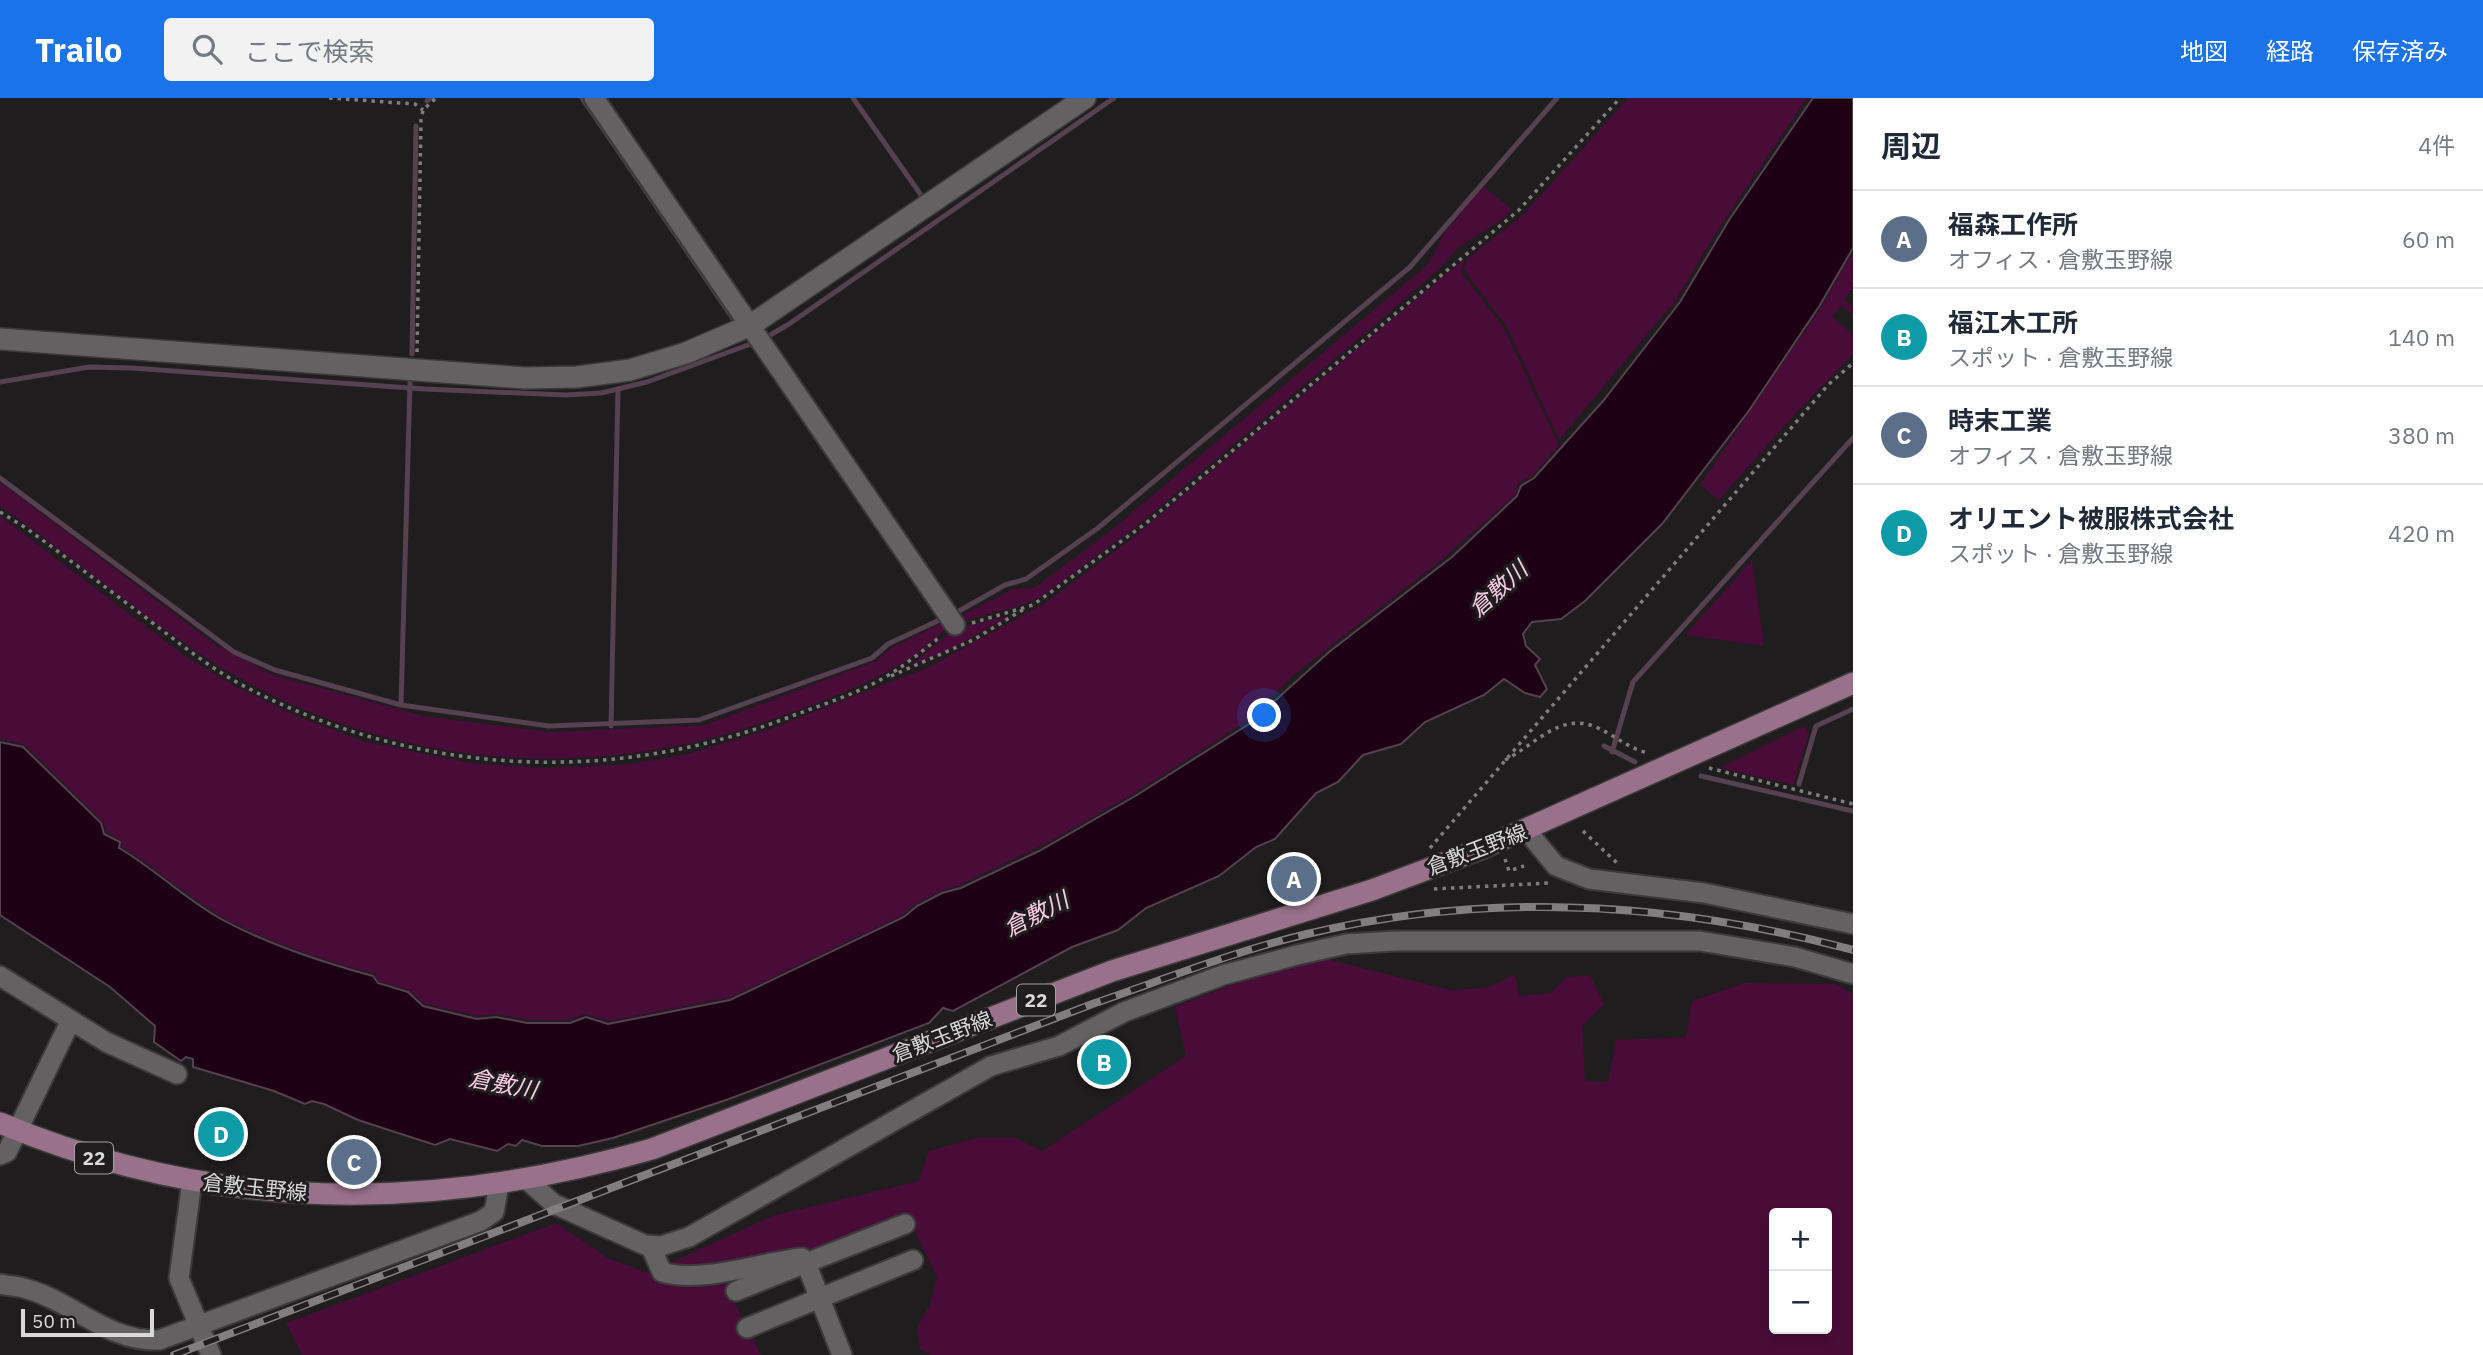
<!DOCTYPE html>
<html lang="ja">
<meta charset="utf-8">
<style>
:root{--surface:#fff;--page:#f2f2f3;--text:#1f2937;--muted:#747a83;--line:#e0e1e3;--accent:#1a73e8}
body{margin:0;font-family:"IBM Plex Sans","Noto Sans JP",sans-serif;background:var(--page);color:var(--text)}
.controls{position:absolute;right:21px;bottom:21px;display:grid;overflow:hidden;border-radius:7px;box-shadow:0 4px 10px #0003}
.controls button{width:63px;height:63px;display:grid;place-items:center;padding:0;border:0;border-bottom:2px solid var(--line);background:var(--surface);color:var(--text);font:35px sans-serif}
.scale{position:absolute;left:21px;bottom:18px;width:133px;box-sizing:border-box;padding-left:7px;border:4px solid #dad9da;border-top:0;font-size:19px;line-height:24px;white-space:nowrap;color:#dad9da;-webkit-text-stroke:5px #1f1d1e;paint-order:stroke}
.you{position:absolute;left:1265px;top:618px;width:24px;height:24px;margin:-18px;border:5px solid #fff;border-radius:50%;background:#1a73e8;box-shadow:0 0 0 10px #1a73e833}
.badge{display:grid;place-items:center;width:46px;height:46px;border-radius:50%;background:var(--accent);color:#fff;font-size:23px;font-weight:700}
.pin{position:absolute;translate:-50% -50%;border:4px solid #fff;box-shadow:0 2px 7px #0006}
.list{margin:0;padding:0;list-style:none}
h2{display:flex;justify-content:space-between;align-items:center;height:91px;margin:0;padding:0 28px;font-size:30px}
h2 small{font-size:23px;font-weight:400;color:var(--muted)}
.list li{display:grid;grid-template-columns:46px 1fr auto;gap:21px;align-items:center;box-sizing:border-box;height:98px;padding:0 28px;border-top:2px solid var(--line)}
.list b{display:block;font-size:26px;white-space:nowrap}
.list p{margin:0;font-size:23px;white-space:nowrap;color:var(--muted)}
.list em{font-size:23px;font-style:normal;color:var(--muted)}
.icon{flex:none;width:38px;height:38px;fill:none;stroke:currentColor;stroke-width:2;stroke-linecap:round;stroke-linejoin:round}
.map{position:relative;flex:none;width:1853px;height:1257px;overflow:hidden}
header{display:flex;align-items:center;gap:42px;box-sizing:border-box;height:98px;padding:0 35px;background:var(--accent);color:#fff}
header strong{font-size:33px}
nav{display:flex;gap:38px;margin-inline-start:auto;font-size:24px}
.search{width:490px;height:63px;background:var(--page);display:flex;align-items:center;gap:18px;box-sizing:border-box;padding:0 24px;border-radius:7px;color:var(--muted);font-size:26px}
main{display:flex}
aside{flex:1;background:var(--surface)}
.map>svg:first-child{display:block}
</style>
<header>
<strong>Trailo</strong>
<div class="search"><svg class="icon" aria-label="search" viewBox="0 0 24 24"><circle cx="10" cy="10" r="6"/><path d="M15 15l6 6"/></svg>ここで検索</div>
<nav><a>地図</a><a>経路</a><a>保存済み</a></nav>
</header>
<main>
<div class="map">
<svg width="1853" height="1257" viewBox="0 0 1853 1257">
<rect width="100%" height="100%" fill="#1f1d1e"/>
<g fill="#490b38" fill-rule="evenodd">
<path d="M1628 0H1807L1719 130 1675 203 1559 342 1507 229 1463 171 1467 161 1523 117Z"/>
<path d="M1483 88 1512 111 1504 120 1459 149 1440 170 1382 221 1137 428 1041 499 1020 508 965 522 957 520 1013 491 1034 490 1109 434 1420 173 1431 162 1443 137Z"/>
<path d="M1853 154V190L1844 201 1853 209V217L1841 208 1832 219 1853 236V256L1796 315 1719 402 1700 387 1822 208Z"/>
<path d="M1465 160 1460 173 1504 230 1559 347 1532 378 1518 385 1516 396 1445 459 1295 576 1247 623 1133 696 1051 743 960 787 941 793 915 806 903 817 731 899 609 923 585 916 569 922H529L496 916 478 918 425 906 408 892 379 883 375 876C323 862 271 845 224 820 188 800 158 770 122 749V743L106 734 103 724 25 647 0 641V418L185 558 234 588 297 618 363 643 469 665 546 670 630 666 688 656 770 631 929 569 1047 504 1130 442Z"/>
<path d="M0 384 214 546 273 577 424 618 549 634 705 627 876 563 891 550 944 524 947 528C916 570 825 603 776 620 579 692 360 668 187 547 123 503 64 452 0 408Z"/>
<path d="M1752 462 1764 548 1685 537Z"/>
<path d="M1011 517 953 550 910 568 954 531Z"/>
<path d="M1804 628 1809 636 1793 687 1720 670Z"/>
<path d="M1327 861 1450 892 1487 890 1515 876 1519 898 1551 895 1566 879 1590 877 1604 906 1582 928 1585 983 1608 984 1616 942 1686 939 1692 903 1744 885 1836 886 1853 896V1257H932L920 1251 917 1230 930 1206 937 1180 909 1120 726 1189 761 1257H302L286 1225 556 1125 608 1160 648 1175 772 1118 919 1083 929 1053 976 1040H1016L1042 1053 1186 958 1175 909 1251 879ZM1774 1115H1827V1231H1774Z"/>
</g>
<path fill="#1e0015" stroke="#564150" stroke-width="2" d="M1813 0H1853V150L1820 207 1748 314 1662 426 1585 503 1561 521 1532 524 1523 536 1526 548 1540 561 1535 567 1547 591 1540 599 1525 595 1504 581 1484 597 1425 624 1401 646 1363 657 1338 684 1316 695 1275 741 1256 749 1219 778 1146 810 1118 832 1072 849 953 913 943 910 929 925 729 1001 613 1040 578 1048H542L522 1042 516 1048 508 1046 497 1053 450 1041 435 1047 358 1022 324 1006 312 1003 305 1006 274 993 193 969V961L186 959 181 963 154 944 155 928 110 889 0 817V644L23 649 101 725 104 736 120 744 119 750C155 771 185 801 221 821 269 847 321 864 373 878L378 885 408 894 423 908 477 921 496 919 527 925H570L586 919 608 926 730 902 904 819 917 808 942 795 961 790 1039 753 1137 697 1249 626 1329 554 1452 459 1517 398 1521 388 1534 380 1603 303 1680 204 1729 122Z"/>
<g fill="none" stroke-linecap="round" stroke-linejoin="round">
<g stroke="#564150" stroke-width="5">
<path d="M582 0 734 222"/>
<path d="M853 0 921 97"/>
<path d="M427 3 430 0"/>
<path d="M765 240 789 226 1114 0"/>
<path d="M412 256 416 28"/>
<path d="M0 284 89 269 132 270 424 291 566 297 601 295 647 284 756 244"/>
<path d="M0 380 234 554 275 572 401 607 549 628 699 622 872 560 888 546 959 513 1005 487 1026 481 1098 430 1410 169 1557 0"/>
<path d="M401 607 410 285"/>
<path d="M611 628 618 291"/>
<path d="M1604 648 1635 664"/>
<path d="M1612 654 1633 584 1853 340"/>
<path d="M1701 678 1853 713"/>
<path d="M1799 686 1816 628 1853 611"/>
</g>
<g stroke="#3b393a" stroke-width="23">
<g id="minor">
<path d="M594 0 955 527"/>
<path d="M1527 733 1556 768 1589 781 1704 795 1853 826"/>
<path d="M0 878 106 944 177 976"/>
<path d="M0 1057 7 1054 71 922"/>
<path d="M527 1082 554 1106 645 1147 661 1148 689 1139 991 968 1059 948 1124 914 1223 877 1297 857 1346 846 1395 843H1700L1795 859 1853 876"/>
<path d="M192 1083 179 1180 211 1257"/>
<path d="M650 1147 662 1174C701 1186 761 1164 802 1160L806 1165 905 1126"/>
<path d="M0 1186C9 1188 19 1188 27 1191 73 1204 108 1244 159 1242L481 1123 494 1114 499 1087"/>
<path d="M736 1193 806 1165 842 1257"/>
<path d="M747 1230 913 1162"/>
</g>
</g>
<g stroke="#3b393a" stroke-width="24">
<path id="tertiary" d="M0 241 525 280 577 279 630 272 686 255 751 227 1085 0"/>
</g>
<g stroke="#3b393a" stroke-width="24">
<path id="primary" d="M0 1025C215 1115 430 1115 652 1051L1112 873 1372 792 1481 751 1853 585"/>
</g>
<g stroke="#7f7d7e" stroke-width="3.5" stroke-dasharray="3.5 5" stroke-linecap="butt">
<path d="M329 0 415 6 423 12"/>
<path d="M417 254 421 22 423 12 436 0"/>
<path d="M0 414 26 430C66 459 105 489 145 519 176 543 206 567 240 586 413 678 610 689 792 618 821 607 853 597 880 582 902 570 921 554 940 539"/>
<path d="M972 525 1033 507 1145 426 1519 112 1620 0"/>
<path d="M891 578 973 542 1024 511"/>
<path d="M1505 662C1534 648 1561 612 1598 630 1615 638 1629 650 1647 655"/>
<path d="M1709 670 1853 706"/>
<path d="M1583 733 1617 765"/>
<path d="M1430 750 1828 287 1853 265"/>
<path d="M1505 761 1509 773 1524 768"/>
<path d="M1434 791 1549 785"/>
</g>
<use href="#minor" stroke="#646163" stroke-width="19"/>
<use href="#tertiary" stroke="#646163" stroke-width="21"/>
<use href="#primary" stroke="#99718b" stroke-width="21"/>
<g stroke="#807e7f" stroke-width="8">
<path id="rail" d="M174 1257 1095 905C1165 881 1235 853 1307 836 1488 793 1674 804 1853 852"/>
</g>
<use href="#rail" stroke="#1f1d1e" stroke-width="5" stroke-dasharray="16" stroke-linecap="butt"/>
</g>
<g text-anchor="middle" stroke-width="6" stroke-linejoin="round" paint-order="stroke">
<g fill="#1f1d1e" stroke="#a2a1a2" stroke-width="2">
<rect x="1017" y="886.5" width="38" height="31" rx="5"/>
<rect x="75" y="1044.5" width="38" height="31" rx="5"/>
</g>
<g font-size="19" font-weight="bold" fill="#dad9da">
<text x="1036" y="909">22</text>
<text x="94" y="1067">22</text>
</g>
<g font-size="21" fill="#dad9da" stroke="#1f1d1e">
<text transform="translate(1477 752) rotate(-21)" y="7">倉敷玉野線</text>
<text transform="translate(942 939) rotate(-21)" y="7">倉敷玉野線</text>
<text transform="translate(255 1090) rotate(6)" y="7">倉敷玉野線</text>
</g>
<g font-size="23" font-style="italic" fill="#fbcde9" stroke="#1f1d1e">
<text transform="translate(1498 491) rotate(-42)" y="8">倉敷川</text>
<text transform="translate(1036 816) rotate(-27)" y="8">倉敷川</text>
<text transform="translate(503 986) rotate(11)" y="8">倉敷川</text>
</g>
</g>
</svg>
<div class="controls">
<button>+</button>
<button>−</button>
</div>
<div class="scale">50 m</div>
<div class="you"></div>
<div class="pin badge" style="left:1294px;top:781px;background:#5c6f8a">A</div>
<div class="pin badge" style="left:1104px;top:964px;background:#0f9aa8">B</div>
<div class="pin badge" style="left:354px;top:1064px;background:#5c6f8a">C</div>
<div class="pin badge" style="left:221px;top:1036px;background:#0f9aa8">D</div>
</div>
<aside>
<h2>周辺<small>4件</small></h2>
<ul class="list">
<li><span class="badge" style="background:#5c6f8a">A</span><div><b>福森工作所</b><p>オフィス · 倉敷玉野線</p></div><em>60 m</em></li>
<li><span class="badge" style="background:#0f9aa8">B</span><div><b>福江木工所</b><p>スポット · 倉敷玉野線</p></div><em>140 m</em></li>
<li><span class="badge" style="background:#5c6f8a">C</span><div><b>時末工業</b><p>オフィス · 倉敷玉野線</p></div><em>380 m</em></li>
<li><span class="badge" style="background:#0f9aa8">D</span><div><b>オリエント被服株式会社</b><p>スポット · 倉敷玉野線</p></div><em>420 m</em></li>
</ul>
</aside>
</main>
